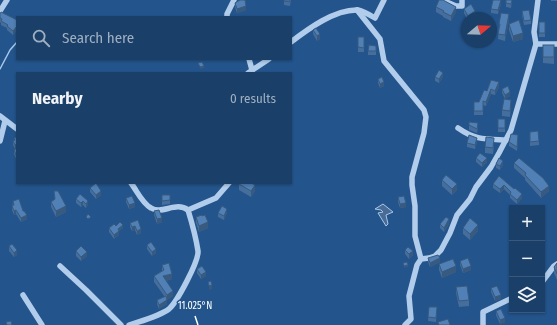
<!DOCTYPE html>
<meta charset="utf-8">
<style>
:root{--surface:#1a3f69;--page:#23466f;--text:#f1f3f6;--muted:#9fafc0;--line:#38587d}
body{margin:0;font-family:"Fira Sans Condensed",sans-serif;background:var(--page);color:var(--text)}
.controls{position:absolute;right:12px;bottom:12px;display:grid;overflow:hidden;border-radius:0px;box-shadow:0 1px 3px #0004}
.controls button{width:36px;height:36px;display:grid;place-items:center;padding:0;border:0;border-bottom:1px solid var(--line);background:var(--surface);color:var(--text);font:20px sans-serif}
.compass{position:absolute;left:461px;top:12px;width:36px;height:36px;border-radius:50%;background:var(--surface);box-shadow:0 1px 3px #0004;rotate:71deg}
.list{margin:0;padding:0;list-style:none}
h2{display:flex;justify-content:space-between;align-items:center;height:52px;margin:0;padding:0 16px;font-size:17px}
h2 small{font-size:13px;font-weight:400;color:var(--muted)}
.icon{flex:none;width:22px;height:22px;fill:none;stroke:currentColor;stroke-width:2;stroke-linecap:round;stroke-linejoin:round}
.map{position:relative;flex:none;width:557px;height:325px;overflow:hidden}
.search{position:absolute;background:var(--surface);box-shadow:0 1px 3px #0004;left:16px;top:16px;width:276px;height:44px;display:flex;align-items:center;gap:10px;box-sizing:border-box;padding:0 14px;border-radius:0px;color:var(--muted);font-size:15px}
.panel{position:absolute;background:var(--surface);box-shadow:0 1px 3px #0004;left:16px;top:72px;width:276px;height:112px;border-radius:0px}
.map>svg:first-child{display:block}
</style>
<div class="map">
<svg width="557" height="325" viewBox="0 0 557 325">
<rect width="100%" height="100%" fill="#23548c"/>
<path fill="#4a6c94" stroke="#a5c8ec" d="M383 204 393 212 386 215 388 224 386 226 378 213 383 212 381 210 375 209Z"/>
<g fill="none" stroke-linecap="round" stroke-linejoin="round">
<path stroke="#a5c8ec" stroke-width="1.5" d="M0 69 10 50 17 42"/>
<g stroke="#b1cdeb" stroke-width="5.5">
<path d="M442 0 456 6H462V0"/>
<path d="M538 0 534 32 536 44H557"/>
<path d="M357 10 380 39 384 61 424 110 426 117 424 133 412 177V185L415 206V236L421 259"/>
<path d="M0 11 7 0"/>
<path d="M227 17V14L234 0"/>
<path d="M291 42C308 29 335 9 358 10 363 11 370 15 375 18L384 0"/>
<path d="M249 59 252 70"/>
<path d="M248 73 269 59"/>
<path d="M0 116 17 129"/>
<path d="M458 128C475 140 485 139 506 140"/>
<path d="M0 141 5 121"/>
<path d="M131 183C137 191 142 203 151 208 162 215 176 201 188 210"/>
<path d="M60 266 86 290 121 325"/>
<path d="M542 282 554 266 557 264"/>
<path d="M23 295 42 325"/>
<path d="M129 325C141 321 160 316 169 309 177 302 199 261 198 251 196 238 192 223 188 210L216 198 229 183"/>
<path d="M405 325 411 319 409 296 417 265 421 259 429 258 435 256 441 250 450 233 457 215 470 199 476 187 491 167 499 153 511 130 536 44"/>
<path d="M483 325V312L512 298"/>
</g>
</g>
<g fill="#456e9c">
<path d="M239 0H245L246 10 237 13 235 7V3L239 1Z"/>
<path d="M284 0H291L290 6 284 5Z"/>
<path d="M512 0 511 8 506 7V3Z"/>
<rect x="551" y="0" width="6" height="1"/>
<path d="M501 4 498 14 491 13V9Z"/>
<path d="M436 7 456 12 451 21 443 17V16L436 12Z"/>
<path d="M464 9 475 15 470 18H467V19L464 13Z"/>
<path d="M522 11 531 20V24L524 25 522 15Z"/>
<path d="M0 14 17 20V30L13 35 7 30V28L1 25V23L0 22Z"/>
<path d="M509 20 505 41 498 39 499 24Z"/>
<rect x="539" y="22" width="6" height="15"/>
<path d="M509 24 523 39 513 42 509 30Z"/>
<path d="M313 30 320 39 317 41 313 34Z"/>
<rect x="358" y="37" width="6" height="15"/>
<path d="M543 45H554V64L543 63Z"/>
<path d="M376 46V55H368V51Z"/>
<path d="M435 77H443L439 83 435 81Z"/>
<path d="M378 79 384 86 380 88 378 83Z"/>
<path d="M499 87 495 95 491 94 486 106 483 105V115H474V102H479L487 91Z"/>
<path d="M502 89 510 96 505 99 502 93Z"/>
<path d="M511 106 510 117 502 116V110Z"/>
<rect x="498" y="119" width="7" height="13"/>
<path d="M469 125 478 127 477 133 469 130Z"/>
<path d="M530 132 539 141V145L530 146Z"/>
<path d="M17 137V148L15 149 13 145V141H14V138Z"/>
<path d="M518 139 517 151 509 146V142Z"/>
<path d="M477 142 475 149 467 147V143Z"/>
<path d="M494 144 493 154 485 153V147Z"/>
<path d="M17 148V161L14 154V150Z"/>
<path d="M476 158 487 162 482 167 476 162Z"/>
<path d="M514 163 549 191 541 198 525 180V178L514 168Z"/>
<path d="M496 164 503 165 500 170 496 168Z"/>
<path d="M499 176 522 198 517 204 510 198V195L504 189 500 193 493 188V184Z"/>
<path d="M442 180 457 190 452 195 442 186Z"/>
<path d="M239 184 255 191 251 197 239 190Z"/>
<path d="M90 188 101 195 96 199 90 192Z"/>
<path d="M54 191 66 212 56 217 51 207V202L55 200Z"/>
<path d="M80 194 88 205 86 208 83 205 81 207 76 203V199Z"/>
<path d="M162 195H170V204L162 205Z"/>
<path d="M398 197 406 207 400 208 398 202Z"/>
<path d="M126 198 135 207 129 209 126 202Z"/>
<path d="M13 201 27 219 21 222 16 214 14 215 12 210Z"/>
<path d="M154 211 162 222 157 224 154 215Z"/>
<path d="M218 213H227L224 220 218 217Z"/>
<path d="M202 216 208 228 199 232 196 223V217Z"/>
<path d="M138 220 141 233 137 235 135 230 132 231 130 227V223Z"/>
<path d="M440 224H449L444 232 440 228Z"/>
<path d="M116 226 123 228 119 231V235L114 239 109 232V228Z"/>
<path d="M463 228 478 231 470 240 463 234Z"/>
<path d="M147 245 156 253 152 256 147 249Z"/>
<path d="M9 246 17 255 14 257 9 251Z"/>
<path d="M405 250 413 255 409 259 405 254Z"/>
<path d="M76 251 87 256 81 261 76 256Z"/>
<path d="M428 258 440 262 430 267 428 262Z"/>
<path d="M460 261 471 270 463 273 460 265Z"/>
<path d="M557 263V280L554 273V267Z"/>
<path d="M439 264 456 272 442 278 439 270Z"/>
<path d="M162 265 172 279 166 281 173 296 167 300V299V304L159 309 157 304V300L165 297 154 282V276L162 271Z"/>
<path d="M197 269 206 276 201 279 197 273Z"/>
<path d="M456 287 469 300V306L459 307 456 293Z"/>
<path d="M491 288 501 299 495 301 491 292Z"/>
<path d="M429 307H437L436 322 428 321Z"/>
<path d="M496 311 505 322 500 324 496 315Z"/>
</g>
<g fill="#385a7f">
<path d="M501 0V4L498 14V10Z"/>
<path d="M246 6V10L237 13V9Z"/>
<path d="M456 7V12L451 21V16Z"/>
<path d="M475 11V15L470 18H468V16Z"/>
<path d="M509 14V20L505 41V35Z"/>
<path d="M17 26V30L13 35V31Z"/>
<path d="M523 33V39L513 42V36Z"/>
<path d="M320 34V39L317 41V36Z"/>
<path d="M204 66V68L200 69V67Z"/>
<path d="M443 73V77L439 83V79Z"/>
<path d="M384 82V86L380 88V84Z"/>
<path d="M499 82V87L495 95V91Z"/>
<path d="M491 89V94L486 106V102Z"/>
<path d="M510 92V96L505 99V95Z"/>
<path d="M511 100V106L510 117V111Z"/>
<path d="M477 138V142L475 149V145Z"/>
<path d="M17 144V148L15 149V145Z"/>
<path d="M487 158V162L482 167V163Z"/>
<path d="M503 161V165L500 170V166Z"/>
<path d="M457 184V190L452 195V189Z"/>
<path d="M255 185V191L251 197V191Z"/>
<path d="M504 185V189L500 193V189Z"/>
<path d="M549 186V191L541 198V192Z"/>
<path d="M101 191V195L96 199V195Z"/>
<path d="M522 194V198L517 204V200Z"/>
<path d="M83 201V205L81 207V203Z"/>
<path d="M88 201V205L86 208V204Z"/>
<path d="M135 203V207L129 209V205Z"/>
<path d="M406 203V207L400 208V204Z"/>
<path d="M66 206V212L56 217V211Z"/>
<path d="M227 209V213L224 220V216Z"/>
<path d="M16 210V214L14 215V211Z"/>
<path d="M27 215V219L21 222V218Z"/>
<path d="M162 218V222L157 224V219Z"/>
<path d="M449 219V224L444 232V228Z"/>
<path d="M208 222V228L199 232V226Z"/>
<path d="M123 225V228L119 231V235L114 239V235L118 229Z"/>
<path d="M478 225V231L470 240V234Z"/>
<path d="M135 226V230L132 231V227Z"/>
<path d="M141 229V233L137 235V231Z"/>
<path d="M156 249V253L152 256V252Z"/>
<path d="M17 250V255L14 257V253Z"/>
<path d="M413 251V255L409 259V254Z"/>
<path d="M87 252V256L81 261V257Z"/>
<path d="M440 258V262L430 267V263Z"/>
<path d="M408 265V267L404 268V266Z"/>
<path d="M456 266V272L442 278V272Z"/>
<path d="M471 266V270L463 273V269Z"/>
<path d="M206 272V276L201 279V275Z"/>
<path d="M172 274V279L163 282V276Z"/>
<path d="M212 285V289L209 290V286Z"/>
<path d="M173 291V296L167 300V295Z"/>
<path d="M501 295V299L495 301V297Z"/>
<path d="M167 300V304L159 309V305Z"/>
<path d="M505 318V322L500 324V320Z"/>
</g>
<g fill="#5080b5" stroke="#385a7f">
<path d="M240 0H245L246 6 237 9 235 3Z"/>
<path d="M284 0H290V2L284 1Z"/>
<path d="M439 0H443L456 7 451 16 443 12 444 11 436 7Z"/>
<path d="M493 0H501L498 10 491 9Z"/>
<path d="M506 0H512L511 4 506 3Z"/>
<path d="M471 4 475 11 468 16 464 9Z"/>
<path d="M529 10 531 20 524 21 522 11Z"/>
<path d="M1 12 17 20V26L13 31 7 26 8 25 1 21 2 19 0 18V14Z"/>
<path d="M501 13 509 14 505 35 498 34 500 24H499Z"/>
<path d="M519 20 523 33 513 36 509 24Z"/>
<rect x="539" y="22" width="6" height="11"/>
<path d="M491 25H493L491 31Z"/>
<path d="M316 28 320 34 317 36 313 30Z"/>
<path d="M358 37H364V48L358 47Z"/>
<path d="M369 45 376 46V51H368Z"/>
<rect x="543" y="45" width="11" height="12"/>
<path d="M202 62 204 66 200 67 198 63Z"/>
<path d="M439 70 443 73 439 79 435 77Z"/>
<path d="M382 77 384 82 380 84 378 79Z"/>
<path d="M491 80 499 82 495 91 491 89 486 102 483 101V111H474V102H479L484 90 487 91Z"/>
<path d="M508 86 510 92 505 95 502 89Z"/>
<path d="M504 99 511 100 510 111 502 110Z"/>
<rect x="498" y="119" width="7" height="9"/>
<path d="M469 122 478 123 477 129 469 125Z"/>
<path d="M538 131 539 141 530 142V132Z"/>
<path d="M511 134 518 135 517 147 509 142Z"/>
<path d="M469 135 477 138 475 145 467 143Z"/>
<path d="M17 137V144L15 145 13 141 15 140 14 138Z"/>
<path d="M486 137 494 138 493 148 485 147Z"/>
<path d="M17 148V157L14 150Z"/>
<path d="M480 153 487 158 482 163 476 158Z"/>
<path d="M499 158 503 161 500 166 496 164Z"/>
<path d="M519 158 543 178 549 186 541 192 525 175 526 173 514 163Z"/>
<path d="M446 175 457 184 452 189 442 180Z"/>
<path d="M499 176 514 189 515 188 522 194 517 200 510 194 511 192 504 185 500 189 493 184Z"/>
<path d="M96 183 101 191 96 195 90 188Z"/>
<path d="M240 183H251L255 185 251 191 239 184Z"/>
<path d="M54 191H58L66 206 56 211 51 202 55 199Z"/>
<path d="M80 194 88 201 86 204 83 201 81 203 76 199Z"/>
<path d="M162 195H170V200L162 201Z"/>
<path d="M132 196 135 203 129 205 126 198Z"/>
<path d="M404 196 406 203 400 204 398 197Z"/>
<path d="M19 199 23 211H24L27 215 21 218 16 210 14 211 12 206 14 205 13 201Z"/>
<path d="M222 206 227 209 224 216 218 213Z"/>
<path d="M159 210 162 218 157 219 154 211Z"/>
<path d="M88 214 91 217 88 219 86 217Z"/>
<path d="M202 215V216L205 215 208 222 199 226 196 217Z"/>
<path d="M446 217 449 219 444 228 440 224Z"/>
<path d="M470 218 478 225 470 234 463 228Z"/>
<path d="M138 220 141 229 137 231 135 226 132 227 130 223Z"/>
<path d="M120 222 123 225 118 229 119 231 114 235 109 228 114 224 116 226Z"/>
<path d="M151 242 156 249 152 252 147 245Z"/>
<path d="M12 244 17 250 14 253 9 246Z"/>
<path d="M81 246 87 252 81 257 76 251Z"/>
<path d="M408 247 413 251 409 254 405 250Z"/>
<path d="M438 255 440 258 430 263 428 258Z"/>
<path d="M468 258 471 266 463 269 460 261Z"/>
<path d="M453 259 456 266 442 272 439 264Z"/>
<path d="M407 262 408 265 404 266 403 263Z"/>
<path d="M169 263 172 274 163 276 173 291 167 295 154 276 164 270 162 265Z"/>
<path d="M557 263V274L554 267Z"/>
<path d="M202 266 206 272 201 275 197 269Z"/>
<path d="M211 281 212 285 209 286 208 282Z"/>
<path d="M467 286 469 300 459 301 456 287Z"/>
<path d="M497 286 501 295 495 297 491 288Z"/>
<path d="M166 296 167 300 159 305 157 300Z"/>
<path d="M429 307H437L436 318 428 317Z"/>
<path d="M501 309 505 318 500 320 496 311Z"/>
<path d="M448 319 450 325H439L438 322Z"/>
<path d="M11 321 12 325H7L6 322Z"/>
</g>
<path fill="none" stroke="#fff" stroke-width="1.5" d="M195 316 198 325"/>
<g font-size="10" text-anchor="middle" fill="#fff" stroke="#23548c" stroke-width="3" stroke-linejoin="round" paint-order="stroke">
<text x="195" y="309">11.025°N</text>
</g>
</svg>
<div class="controls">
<button>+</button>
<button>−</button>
<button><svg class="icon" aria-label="layers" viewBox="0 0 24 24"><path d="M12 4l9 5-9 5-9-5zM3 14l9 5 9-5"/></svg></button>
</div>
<svg class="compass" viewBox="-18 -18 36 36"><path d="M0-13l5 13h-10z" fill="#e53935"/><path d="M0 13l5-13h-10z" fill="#9fafc0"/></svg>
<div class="search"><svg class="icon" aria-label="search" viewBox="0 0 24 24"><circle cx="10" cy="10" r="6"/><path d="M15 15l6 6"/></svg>Search here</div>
<section class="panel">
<h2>Nearby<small>0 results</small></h2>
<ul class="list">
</ul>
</section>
</div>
